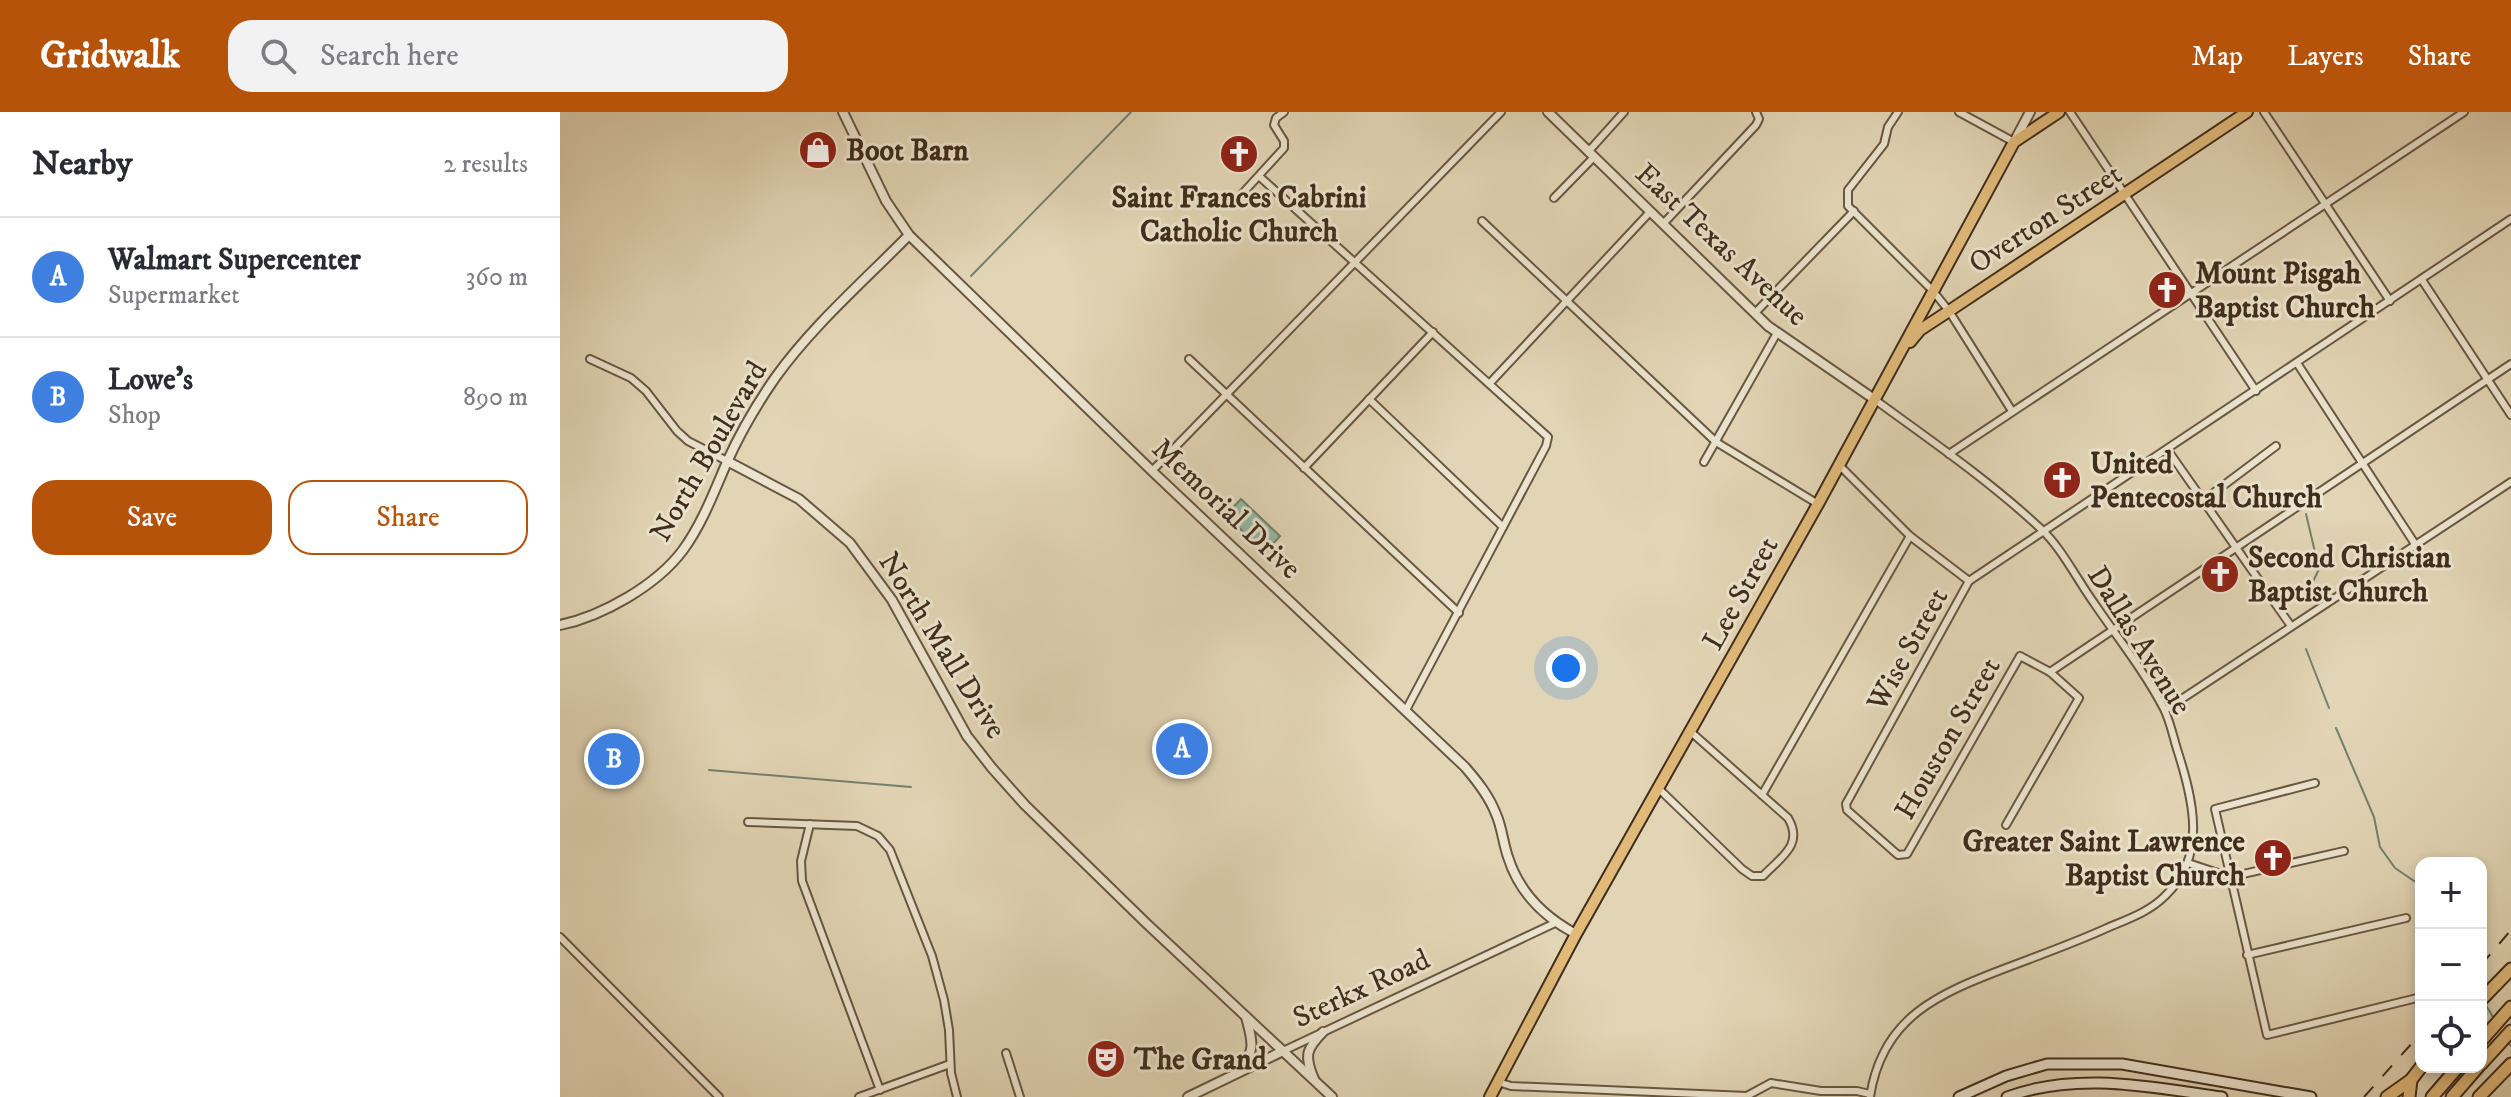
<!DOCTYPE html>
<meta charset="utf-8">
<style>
:root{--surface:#fff;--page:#f2f2f3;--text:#2b2b33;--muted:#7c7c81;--line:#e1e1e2;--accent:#b45309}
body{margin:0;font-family:"IM FELL DW Pica",serif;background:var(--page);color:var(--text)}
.controls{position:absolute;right:24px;bottom:24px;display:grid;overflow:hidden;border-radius:16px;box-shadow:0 4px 12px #0003}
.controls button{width:72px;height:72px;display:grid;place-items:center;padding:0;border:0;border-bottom:2px solid var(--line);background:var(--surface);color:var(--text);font:40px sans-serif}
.you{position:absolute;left:1006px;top:556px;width:28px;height:28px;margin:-20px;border:6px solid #fff;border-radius:50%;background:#1a73e8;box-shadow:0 0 0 12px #1a73e833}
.badge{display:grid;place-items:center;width:52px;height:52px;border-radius:50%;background:var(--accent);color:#fff;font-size:26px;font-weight:700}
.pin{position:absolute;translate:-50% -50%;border:4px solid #fff;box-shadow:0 2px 8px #0006}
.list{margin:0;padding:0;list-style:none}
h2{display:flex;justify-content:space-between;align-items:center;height:104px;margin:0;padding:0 32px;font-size:34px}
h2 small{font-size:26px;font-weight:400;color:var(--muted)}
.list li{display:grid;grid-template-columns:52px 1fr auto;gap:24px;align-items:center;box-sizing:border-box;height:120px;padding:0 32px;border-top:2px solid var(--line)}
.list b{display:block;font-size:30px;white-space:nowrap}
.list p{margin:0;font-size:26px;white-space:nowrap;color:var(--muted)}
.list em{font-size:26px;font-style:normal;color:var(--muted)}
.actions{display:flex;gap:16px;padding:24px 32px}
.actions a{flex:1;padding:18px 0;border:2px solid var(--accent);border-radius:24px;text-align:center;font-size:28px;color:var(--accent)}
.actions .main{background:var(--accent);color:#fff}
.icon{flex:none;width:44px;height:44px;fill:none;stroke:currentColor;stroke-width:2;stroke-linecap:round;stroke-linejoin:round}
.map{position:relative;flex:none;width:1951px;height:985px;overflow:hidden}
header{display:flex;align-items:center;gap:48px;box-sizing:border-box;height:112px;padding:0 40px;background:var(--accent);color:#fff}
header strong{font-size:38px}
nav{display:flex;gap:44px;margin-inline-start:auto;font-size:28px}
.search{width:560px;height:72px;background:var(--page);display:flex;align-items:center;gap:20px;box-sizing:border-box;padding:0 28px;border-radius:24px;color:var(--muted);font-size:30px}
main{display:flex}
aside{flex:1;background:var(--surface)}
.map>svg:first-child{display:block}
</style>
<header>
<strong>Gridwalk</strong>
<div class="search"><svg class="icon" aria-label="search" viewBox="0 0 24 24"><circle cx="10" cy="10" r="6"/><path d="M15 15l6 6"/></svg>Search here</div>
<nav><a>Map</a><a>Layers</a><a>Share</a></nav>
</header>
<main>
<aside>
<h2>Nearby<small>2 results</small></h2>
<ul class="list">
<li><span class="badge" style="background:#3f7fe0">A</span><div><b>Walmart Supercenter</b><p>Supermarket</p></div><em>360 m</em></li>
<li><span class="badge" style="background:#3f7fe0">B</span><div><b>Lowe's</b><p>Shop</p></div><em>890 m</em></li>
</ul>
<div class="actions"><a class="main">Save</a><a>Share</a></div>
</aside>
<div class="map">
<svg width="1951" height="985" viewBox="0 0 1951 985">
<rect width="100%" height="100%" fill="#e2d5b5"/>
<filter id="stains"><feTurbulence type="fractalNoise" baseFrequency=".0025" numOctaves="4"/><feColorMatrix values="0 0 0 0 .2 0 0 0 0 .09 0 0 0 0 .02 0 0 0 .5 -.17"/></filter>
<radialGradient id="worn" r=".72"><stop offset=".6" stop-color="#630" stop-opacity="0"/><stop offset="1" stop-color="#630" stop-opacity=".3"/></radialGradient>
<path fill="#96b9a7" stroke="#73816f" stroke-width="2" d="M681 387 720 424 705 441 666 403Z"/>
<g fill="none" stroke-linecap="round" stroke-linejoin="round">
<g stroke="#73816f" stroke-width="2">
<path d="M411 164 571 0"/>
<path d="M1743 491 1759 457 1746 402"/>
<path d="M1746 537 1769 596"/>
<path d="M1776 616 1814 705 1820 735 1835 756 1857 771 1861 778"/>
<path d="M149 658 351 675"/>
<path d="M1924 890 1933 905"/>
<path d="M1947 928 1951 934"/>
</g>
<g stroke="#685742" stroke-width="10">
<g id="minor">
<path d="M1338 0 1328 15 1324 32 1288 78V94L1373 179 1389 199 1452 299"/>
<path d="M1399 0 1454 30"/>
<path d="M1510 0 1696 279"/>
<path d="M1704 0 1830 189"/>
<path d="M1028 40 1064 0"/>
<path d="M700 65 988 325 986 334 846 598"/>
<path d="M994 86 1034 45"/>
<path d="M672 93 724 36V29L714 13 716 6 724 0"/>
<path d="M1951 107 1409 469 1286 692 1287 698 1338 743 1347 742 1460 544 1490 560 1951 252"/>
<path d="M922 109 1156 330 1258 392"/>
<path d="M1103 112 1196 13 1199 7 1196 0"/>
<path d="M1862 168 1951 303"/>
<path d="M1195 201 1294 99"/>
<path d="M30 247 71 266 86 279 117 319 128 329 167 349"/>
<path d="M629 247 899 501"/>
<path d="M1737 251 1855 432"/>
<path d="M930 271 1090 100"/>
<path d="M809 287 943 415"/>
<path d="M1607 337 1731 514"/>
<path d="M1389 342 1904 0"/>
<path d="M1144 350 1217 221"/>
<path d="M1278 352 1350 424 1409 469"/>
<path d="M744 356 873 220"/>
<path d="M592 359 941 0"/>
<path d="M1644 388 1716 334"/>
<path d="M1605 598 1951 370"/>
<path d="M1755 671 1655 697 1707 923 1861 885"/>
<path d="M1097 675 1182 757 1192 764H1203C1221 745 1244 733 1228 706L1131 620"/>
<path d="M1202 683 1350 424"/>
<path d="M188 710 297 714 318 724 330 738 372 844 384 888 389 918 391 961 397 985"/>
<path d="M250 712 241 749 242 769 320 978"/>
<path d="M1446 713 1519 586 1490 560"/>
<path d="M1628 751 1670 765 1784 739"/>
<path d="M0 825 159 985"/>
<path d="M1687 843 1846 806"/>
<path d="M723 939 995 811"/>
<path d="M446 941 460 985"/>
<path d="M938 970 951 974 1187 984 1211 971 1261 979H1297L1310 982"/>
<path d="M299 985 390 952"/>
<path d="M1310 985C1322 905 1378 882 1446 856 1480 843 1514 831 1547 816 1568 807 1589 800 1605 784 1648 744 1633 687 1617 637 1613 624 1610 609 1604 597 1585 560 1557 525 1534 491 1518 469 1501 435 1481 417 1430 369 1370 328 1314 287"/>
</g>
</g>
<g stroke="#685742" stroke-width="12">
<g id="tertiary">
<path d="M283 0 326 89 349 123 592 359 905 655C918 670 929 684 936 702 942 715 943 731 948 745 959 780 984 805 1016 822"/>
<path d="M988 0 1208 214 1314 287"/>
<path d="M1454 30 1470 0"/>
<path d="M167 349 239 387 290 431 332 488 407 624 432 656 465 693 586 811 772 985"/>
<path d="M0 513C43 504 97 473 123 438 142 412 154 380 167 350 180 321 197 292 215 266 253 213 304 169 349 123"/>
<path d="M679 958C697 939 692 928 686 905"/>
<path d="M754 967C744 944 746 937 763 920"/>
<path d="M628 985 723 939"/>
</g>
</g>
<g stroke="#3f2d1c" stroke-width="13">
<g id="secondary">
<path d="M1399 985 1446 964 1487 952H1562L1751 985"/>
<path d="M1447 985C1517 959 1590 975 1662 985"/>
</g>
</g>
<g stroke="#3f2d1c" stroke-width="14">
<g id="primary">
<path d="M1350 230 1360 218 1389 199 1687 0"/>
<path d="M930 985 1016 822 1258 392 1454 30 1499 0"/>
</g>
</g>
<g stroke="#3f2d1c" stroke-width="15">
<g id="motorway">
<path d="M1921 888 1951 857"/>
<path d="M1921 929 1951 895"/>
<path d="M1921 952 1951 919"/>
<path d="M1827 985 1851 968 1861 955"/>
<path d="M1849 985 1851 968"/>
<path d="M1872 985 1898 955"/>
<path d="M1892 985 1918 955"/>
<path d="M1919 985 1951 952"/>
</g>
</g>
<use href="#minor" stroke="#ece4cf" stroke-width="6"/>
<use href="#tertiary" stroke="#ece4cf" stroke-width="8"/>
<use href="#secondary" stroke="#ece4cf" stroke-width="9"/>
<use href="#primary" stroke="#e1ba7a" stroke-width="10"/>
<use href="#motorway" stroke="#e1ba7a" stroke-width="11"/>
<g stroke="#3f2d1c" stroke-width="2" stroke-dasharray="14 14" stroke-linecap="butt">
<path d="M1921 853 1951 818"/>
<path d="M1804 985 1861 921"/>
</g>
</g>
<defs>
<g id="shop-disc" transform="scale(2)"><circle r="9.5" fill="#8f2418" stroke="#ece4cf"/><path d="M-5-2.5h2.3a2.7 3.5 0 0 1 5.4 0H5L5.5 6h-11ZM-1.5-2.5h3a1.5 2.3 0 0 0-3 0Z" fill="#fff"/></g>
<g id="church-disc" transform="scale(2)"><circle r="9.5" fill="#8f2418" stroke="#ece4cf"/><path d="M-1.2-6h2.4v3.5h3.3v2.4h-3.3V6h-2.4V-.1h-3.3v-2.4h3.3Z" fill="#fff"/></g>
<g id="theatre-disc" transform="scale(2)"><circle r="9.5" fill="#8f2418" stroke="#ece4cf"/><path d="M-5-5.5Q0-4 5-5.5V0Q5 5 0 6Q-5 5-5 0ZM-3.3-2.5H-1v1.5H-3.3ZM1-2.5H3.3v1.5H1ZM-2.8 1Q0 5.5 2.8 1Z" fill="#fff"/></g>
</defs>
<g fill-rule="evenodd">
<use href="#shop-disc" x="258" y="38"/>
<use href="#church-disc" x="679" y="42"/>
<use href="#church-disc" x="1607" y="178"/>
<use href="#church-disc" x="1502" y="368"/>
<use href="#church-disc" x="1660" y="462"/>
<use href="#church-disc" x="1713" y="746"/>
<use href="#theatre-disc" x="546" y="947"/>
</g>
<g text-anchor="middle" stroke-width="6" stroke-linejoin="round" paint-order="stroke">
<g font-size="30" font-weight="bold" fill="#3f2d1c" stroke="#ece4cf" text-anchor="start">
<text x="286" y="48">Boot Barn</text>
<text x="679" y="95" text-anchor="middle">Saint Frances Cabrini<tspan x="679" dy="34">Catholic Church</tspan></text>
<text x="1635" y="171">Mount Pisgah<tspan x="1635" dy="34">Baptist Church</tspan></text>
<text x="1530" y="361">United<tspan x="1530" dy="34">Pentecostal Church</tspan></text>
<text x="1688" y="455">Second Christian<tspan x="1688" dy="34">Baptist Church</tspan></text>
<text x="1685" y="739" text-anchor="end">Greater Saint Lawrence<tspan x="1685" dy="34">Baptist Church</tspan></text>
<text x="574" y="957">The Grand</text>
</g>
<g font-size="30" fill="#3f2d1c" stroke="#ece4cf">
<text transform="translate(1485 106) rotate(-33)" y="10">Overton Street</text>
<text transform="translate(1162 132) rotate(43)" y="10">East Texas Avenue</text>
<text transform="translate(148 339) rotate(-60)" y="10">North Boulevard</text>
<text transform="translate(667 396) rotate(43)" y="10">Memorial Drive</text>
<text transform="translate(1180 481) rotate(-61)" y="10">Lee Street</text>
<text transform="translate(1580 528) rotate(58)" y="10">Dallas Avenue</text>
<text transform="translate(383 533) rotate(58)" y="10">North Mall Drive</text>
<text transform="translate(1347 537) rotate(-61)" y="10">Wise Street</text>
<text transform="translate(1387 626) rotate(-60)" y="10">Houston Street</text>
<text transform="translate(801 876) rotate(-25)" y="10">Sterkx Road</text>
</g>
</g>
<rect width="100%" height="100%" filter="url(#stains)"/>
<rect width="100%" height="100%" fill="url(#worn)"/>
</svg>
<div class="controls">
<button>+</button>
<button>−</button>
<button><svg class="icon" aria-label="locate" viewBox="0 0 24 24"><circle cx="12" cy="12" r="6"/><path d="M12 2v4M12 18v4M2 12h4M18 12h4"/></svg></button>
</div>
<div class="you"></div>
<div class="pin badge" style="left:622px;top:637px;background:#3f7fe0">A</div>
<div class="pin badge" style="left:54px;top:647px;background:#3f7fe0">B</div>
</div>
</main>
